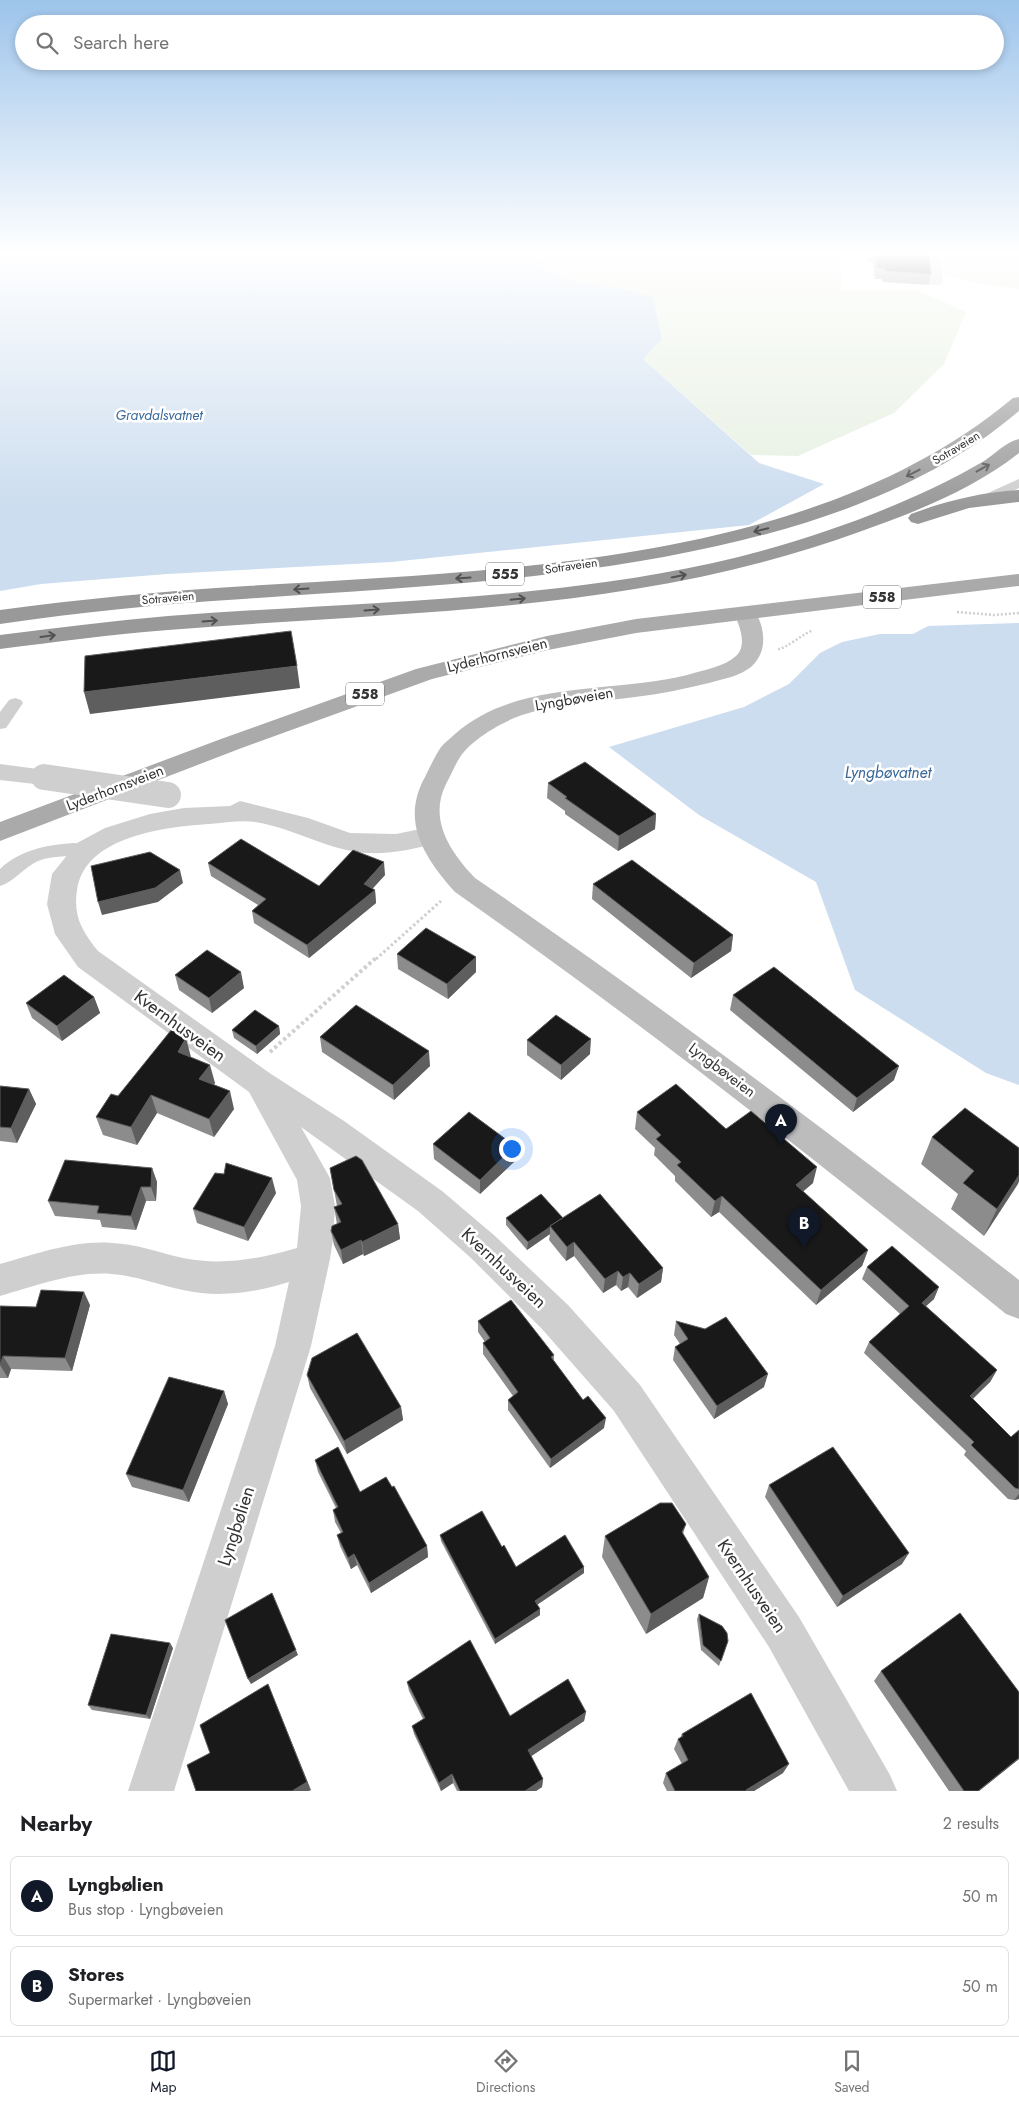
<!DOCTYPE html>
<meta charset="utf-8">
<style>
:root{--surface:#fff;--page:#f2f2f2;--text:#202124;--muted:#757577;--line:#e0e0e0;--accent:#111827}
body{margin:0;font-family:Jost,sans-serif;background:var(--page);color:var(--text)}
.you{position:absolute;left:511px;top:1148px;width:18px;height:18px;margin:-12px;border:4px solid #fff;border-radius:50%;background:#1a73e8;box-shadow:0 0 0 8px #1a73e833}
.badge{display:grid;place-items:center;width:32px;height:32px;border-radius:50%;background:var(--accent);color:#fff;font-size:16px;font-weight:700}
.pin{position:absolute;translate:-50% -41px;filter:drop-shadow(0 1px 2px #0008)}
.pin::after{content:'';position:absolute;top:26px;width:18px;height:15px;background:inherit;clip-path:polygon(0 0,100% 0,50% 100%)}
.list{margin:0;padding:0;list-style:none}
h2{display:flex;justify-content:space-between;align-items:center;height:65px;margin:0;padding:0 20px;font-size:21px}
h2 small{font-size:16px;font-weight:400;color:var(--muted)}
.list li{display:grid;grid-template-columns:32px 1fr auto;gap:15px;align-items:center;box-sizing:border-box;height:80px;margin:0 10px 10px;padding:0 10px;border:1px solid var(--line);border-radius:8px}
.list b{display:block;font-size:19px;white-space:nowrap}
.list p{margin:0;font-size:16px;white-space:nowrap;color:var(--muted)}
.list em{font-size:16px;font-style:normal;color:var(--muted)}
.icon{flex:none;width:28px;height:28px;fill:none;stroke:currentColor;stroke-width:2;stroke-linecap:round;stroke-linejoin:round}
.map{position:relative;flex:none;width:1019px;height:1791px;overflow:hidden}
.search{position:absolute;background:var(--surface);box-shadow:0 2px 8px #0003;left:15px;right:15px;top:15px;height:55px;display:flex;align-items:center;gap:12px;box-sizing:border-box;padding:0 18px;border-radius:28px;color:var(--muted);font-size:19px}
.sheet{height:245px;background:var(--surface)}
nav{display:flex;justify-content:space-around;align-items:center;box-sizing:border-box;height:70px;border-top:1px solid var(--line);background:var(--surface);font-size:14px;color:var(--muted)}
nav a{display:grid;justify-items:center;gap:2px}
nav .on{color:var(--accent)}
.map>svg:first-child{display:block}
</style>
<div class="map">
<svg width="1019" height="1791" viewBox="0 0 1019 1791">
<rect width="100%" height="100%" fill="#fff"/>
<g fill="#e6efe0">
<path d="M533 256H841V290H917L966 312 944 364 894 413 798 456 751 455 643 359 632 290 577 282 546 271Z"/>
<path d="M942 256H1019V289L980 284 944 275Z"/>
</g>
<g fill="#ccddef">
<path d="M0 256H533L546 271 577 282 632 290 653 298 662 339 643 359 759 463 824 484 749 525 391 562 167 574 41 584 0 591Z"/>
<path d="M1019 623V1085L986 1073 855 990 816 882 699 815 609 747 744 707 789 684 820 653 842 642 880 634H913L928 626Z"/>
</g>
<g fill="none" stroke-linecap="round" stroke-linejoin="round">
<path stroke="#cfcfcf" stroke-width="2" stroke-dasharray="1 1" stroke-linecap="butt" d="M986 256 1019 258"/>
<g stroke="#cfcfcf" stroke-width="2.5" stroke-dasharray="2 2" stroke-linecap="butt">
<path d="M957 612 994 615 1019 613"/>
<path d="M778 649C785 649 803 634 813 630"/>
</g>
<path stroke="#cfcfcf" stroke-width="3" stroke-dasharray="2.5 2.5" stroke-linecap="butt" d="M376 959 441 901"/>
<path stroke="#cfcfcf" stroke-width="4" stroke-dasharray="3 3" stroke-linecap="butt" d="M270 1052 377 957"/>
<g fill="#cfcfcf" fill-rule="evenodd">
<path d="M1019 479V488L991 502 986 503 979 499 981 496Z"/>
<path d="M15 698 21 700 23 703 6 728 0 729V712L9 700Z"/>
<path d="M73 843 92 845 95 849 92 853C75 858 56 854 38 861 24 867 14 882 0 886V869C20 850 46 845 73 843Z"/>
</g>
<g fill="#cfcfcf" fill-rule="evenodd">
<path d="M927 256H941L943 282 941 285H931L929 282Z"/>
<path d="M0 764 53 771 57 777 53 783 44 785 0 780Z"/>
<path d="M240 801 308 818 350 833 396 834 430 827 439 830 443 836 439 842C416 849 392 854 368 853 329 851 294 828 255 822 241 820 224 823 209 824 165 827 85 836 77 890 73 916 82 931 98 951L271 1074 344 1121 442 1191 495 1236 568 1305 640 1385 799 1617 890 1775 897 1791H849L769 1647 614 1411 542 1329 471 1258 418 1211 301 1127 330 1178 335 1206 333 1239 330 1259 311 1346 174 1791H128L275 1346 289 1282C254 1293 219 1298 183 1290 159 1285 137 1276 112 1274 74 1271 36 1286 0 1296V1264C36 1254 74 1240 112 1243 137 1244 160 1253 183 1258 222 1266 259 1259 297 1248L301 1206 297 1180 249 1092 78 967 55 934 47 904 52 874 77 843 105 828 150 814 184 808 230 806Z"/>
</g>
<path fill="#bcbcbc" fill-rule="evenodd" d="M745 607 753 608C765 626 769 651 751 667 740 676 723 679 709 683 684 689 660 694 635 697 598 702 558 703 522 715 502 722 472 739 460 757 455 765 451 775 446 784 428 820 451 853 475 878 661 1005 841 1142 1019 1280V1319L1006 1314C826 1168 645 1025 455 892 425 858 400 822 425 777 430 767 435 756 441 747 445 742 451 738 455 734 518 679 611 694 687 675 703 670 724 667 736 656 748 645 739 625 734 613L737 608Z"/>
<path fill="#aaa" fill-rule="evenodd" d="M1019 574V586L636 633 548 650 432 679 239 749 0 841V822L221 739 416 669 547 636 636 619Z"/>
<g fill="#999" fill-rule="evenodd">
<path d="M1019 397V411C934 484 825 522 717 546 561 581 402 588 243 599 161 604 81 612 0 624V610C82 599 164 591 247 586 497 570 812 566 1013 398Z"/>
<path d="M1019 439V453C972 490 915 512 859 532 634 614 403 611 168 630 112 634 56 642 0 649V635C56 628 112 621 168 616 350 602 534 602 713 563 788 546 863 521 933 488 950 480 967 471 984 461 995 454 1006 442 1019 439Z"/>
<path d="M1019 490V502L969 508 918 524 911 522 908 518 911 514C946 501 982 492 1019 490Z"/>
</g>
<path stroke="#cfcfcf" stroke-width="26" d="M44 777 168 795"/>
</g>
<g fill="#8c8c8c">
<path d="M867 256H929L931 274 929 285 883 282 882 279H875L873 262H868Z"/>
<path d="M548 783 656 814 655 829 618 851 565 814V811L547 798Z"/>
<path d="M208 863 319 886 385 875 372 889 375 890 376 903 309 958 254 923 252 911 258 905 211 876Z"/>
<path d="M593 884 733 935 731 951 691 978 592 899Z"/>
<path d="M397 954 476 972 448 999 398 969Z"/>
<path d="M175 975 244 988 212 1013 179 990Z"/>
<path d="M733 995 894 1080 853 1112 730 1010Z"/>
<path d="M94 997 100 1013 62 1041 32 1018 26 1003Z"/>
<path d="M279 1026 280 1034 257 1054 234 1038 232 1030Z"/>
<path d="M320 1037 430 1066 394 1100 322 1052Z"/>
<path d="M527 1040 590 1054 561 1080 527 1055Z"/>
<path d="M191 1057 215 1083 214 1084 234 1109 214 1137 157 1113 137 1145 103 1135 96 1117 118 1096Z"/>
<path d="M0 1086 29 1089 36 1104 17 1143 0 1141Z"/>
<path d="M637 1112 726 1129 813 1183 803 1191 868 1250 862 1266 816 1305 719 1212 711 1217 675 1181V1176L654 1155 655 1148 635 1129Z"/>
<path d="M932 1137 1019 1148V1181L984 1236 951 1209 958 1194 921 1164Z"/>
<path d="M433 1144 515 1146V1161L480 1194 434 1159Z"/>
<path d="M152 1168 157 1182 156 1201H146L136 1230 102 1227 100 1220 55 1216 48 1201Z"/>
<path d="M330 1168 398 1224 400 1239 364 1256 363 1254 343 1264 334 1245 331 1231 337 1224 334 1207 337 1206Z"/>
<path d="M276 1193 248 1241 197 1223 193 1209Z"/>
<path d="M506 1218H563L663 1268 661 1282 637 1298 628 1287 621 1291 616 1285 603 1293 574 1256 566 1261 549 1240 550 1234 527 1250 506 1225Z"/>
<path d="M867 1267 934 1299 926 1306 997 1370 990 1382 973 1399 1011 1437 1019 1430V1499L1014 1500 1008 1499 964 1455 966 1451 864 1353 869 1342 900 1314 862 1279Z"/>
<path d="M90 1305 72 1371 11 1369 8 1378H0V1306L36 1307Z"/>
<path d="M478 1321 554 1355V1361L604 1428 550 1468 508 1410V1400L513 1396 483 1354V1343L485 1342 478 1332Z"/>
<path d="M676 1321 764 1387 714 1419 673 1360 675 1347 680 1344 674 1335Z"/>
<path d="M307 1375 401 1407 403 1420 347 1454 310 1388Z"/>
<path d="M224 1391 228 1404 189 1502 132 1487 126 1474Z"/>
<path d="M315 1460 360 1492 392 1487 427 1546 428 1557 371 1593 357 1565 351 1569 340 1546 337 1535 341 1533 335 1522 333 1510 336 1508 318 1472Z"/>
<path d="M769 1485 902 1564 837 1607 765 1497Z"/>
<path d="M686 1524 683 1534 709 1577 703 1598 646 1634 602 1557 605 1536Z"/>
<path d="M440 1535 502 1547 516 1567H584V1573L537 1605 540 1609V1615L495 1644 441 1541Z"/>
<path d="M699 1614 728 1641 719 1666 701 1650 697 1619Z"/>
<path d="M173 1648 150 1719 92 1710 88 1705Z"/>
<path d="M881 1671 1019 1692V1759L979 1791H949L874 1681Z"/>
<path d="M407 1682 510 1716 586 1712 584 1721 531 1756 543 1779 542 1787 536 1791H457L453 1783 441 1791 414 1734 412 1726 423 1719 409 1691Z"/>
<path d="M682 1734 783 1773 754 1791H667L663 1783 666 1773 682 1764 674 1749 678 1739 680 1738Z"/>
</g>
<g fill="#5e5e5e">
<path d="M297 666 300 688 90 714 84 692Z"/>
<path d="M656 814 655 829 618 851 619 836Z"/>
<path d="M384 862 385 875 365 897 364 884Z"/>
<path d="M180 870 183 883 158 902 102 915 98 902Z"/>
<path d="M375 890 376 903 309 958 307 945Z"/>
<path d="M733 935 731 951 691 978 694 963Z"/>
<path d="M476 957V972L448 999 447 984Z"/>
<path d="M241 972 244 988 212 1013 209 998Z"/>
<path d="M94 997 100 1013 62 1041 57 1026Z"/>
<path d="M279 1026 280 1034 257 1054 256 1046Z"/>
<path d="M186 1038 191 1057 183 1070 178 1052Z"/>
<path d="M591 1039 590 1054 561 1080V1065Z"/>
<path d="M429 1051 430 1066 394 1100 393 1085Z"/>
<path d="M210 1065 215 1083 204 1097 199 1079Z"/>
<path d="M899 1066 894 1080 853 1112 857 1098Z"/>
<path d="M29 1089 36 1104 17 1143 11 1128Z"/>
<path d="M230 1091 234 1109 214 1137 209 1119Z"/>
<path d="M151 1095 157 1113 137 1145 131 1127Z"/>
<path d="M515 1146V1161L480 1194V1180Z"/>
<path d="M817 1167 813 1183 792 1201 796 1185Z"/>
<path d="M152 1168 157 1182 156 1201 151 1187Z"/>
<path d="M1019 1175V1181L1018 1184 984 1236 997 1209Z"/>
<path d="M272 1178 276 1193 248 1241 244 1227Z"/>
<path d="M141 1187 146 1201 136 1230 131 1216Z"/>
<path d="M722 1196 719 1212 711 1217 715 1201Z"/>
<path d="M398 1224 400 1239 364 1256 362 1242Z"/>
<path d="M550 1227V1234L527 1250 528 1242Z"/>
<path d="M361 1240 363 1254 343 1264 341 1250Z"/>
<path d="M574 1242V1256L566 1261 567 1247Z"/>
<path d="M868 1250 862 1266 816 1305 821 1290Z"/>
<path d="M663 1268 661 1282 637 1298 639 1284Z"/>
<path d="M618 1271 616 1285 603 1293 605 1279Z"/>
<path d="M630 1273 628 1287 621 1291 623 1277Z"/>
<path d="M939 1287 934 1299 916 1315 922 1303Z"/>
<path d="M84 1292 90 1305 72 1371 65 1358Z"/>
<path d="M3 1356 11 1369 8 1378 0 1365Z"/>
<path d="M997 1370 990 1382 964 1407 970 1396Z"/>
<path d="M768 1374 764 1387 714 1419 717 1406Z"/>
<path d="M224 1391 228 1404 189 1502 183 1490Z"/>
<path d="M401 1407 403 1420 347 1454 344 1441Z"/>
<path d="M606 1418 604 1428 550 1468 551 1459Z"/>
<path d="M1019 1494V1499L1014 1500Z"/>
<path d="M427 1546 428 1557 371 1593 369 1583Z"/>
<path d="M909 1553 902 1564 837 1607 843 1596Z"/>
<path d="M354 1554 357 1565 351 1569 348 1558Z"/>
<path d="M584 1567V1573L535 1606V1601Z"/>
<path d="M709 1577 703 1598 646 1634 651 1614Z"/>
<path d="M540 1609V1615L495 1644V1639Z"/>
<path d="M170 1643 173 1648 150 1719 146 1715Z"/>
<path d="M296 1650 298 1655 251 1684 248 1679Z"/>
<path d="M268 1684 311 1790 309 1791H292Z"/>
<path d="M586 1712 584 1721 527 1759 528 1750Z"/>
<path d="M1019 1758V1759L979 1791H978Z"/>
<path d="M789 1764 783 1773 754 1791H746V1790Z"/>
<path d="M452 1774 453 1783 441 1791 439 1783Z"/>
<path d="M543 1779 542 1787 536 1791H525Z"/>
</g>
<g fill="#191919" stroke="#5e5e5e">
<path d="M876 256H929L931 274 885 271V268H877Z"/>
<path d="M291 631 297 666 84 692 85 656Z"/>
<path d="M585 762 656 814 619 836 565 798 567 797 548 783Z"/>
<path d="M241 839 319 886 353 850 384 862 364 884 375 890 307 945 252 911 266 899 208 863Z"/>
<path d="M150 852 180 870 155 888 98 902 91 866Z"/>
<path d="M632 860 733 935 694 963 593 884Z"/>
<path d="M426 928 476 957 447 984 397 954Z"/>
<path d="M207 950 241 972 209 998 175 975Z"/>
<path d="M774 967 899 1066 857 1098 733 995Z"/>
<path d="M64 975 94 997 57 1026 26 1003Z"/>
<path d="M356 1005 429 1051 393 1085 320 1037Z"/>
<path d="M255 1010 279 1026 256 1046 232 1030Z"/>
<path d="M556 1015 591 1039 561 1065 527 1040Z"/>
<path d="M172 1029 186 1038 178 1052 210 1065 199 1079 230 1091 209 1119 151 1095 131 1127 96 1117 111 1094 118 1096Z"/>
<path d="M676 1084 726 1129 751 1111 817 1167 796 1185 868 1250 821 1290 722 1196 715 1201 677 1165 681 1162 656 1139 661 1135 637 1112Z"/>
<path d="M0 1086 29 1089 11 1128 0 1127Z"/>
<path d="M965 1108 1019 1148V1175L997 1209 963 1183 974 1171 932 1137Z"/>
<path d="M469 1112 515 1146 480 1180 433 1144Z"/>
<path d="M356 1156 362 1160 398 1224 362 1242 361 1240 341 1250 331 1231 332 1226 341 1222 334 1207 342 1204 334 1190 330 1168Z"/>
<path d="M65 1160 152 1168 151 1187H141L131 1216 97 1213 99 1206 48 1201Z"/>
<path d="M226 1163 272 1178 244 1227 193 1209 215 1173 224 1174Z"/>
<path d="M541 1194 563 1218 550 1226V1227L528 1242 506 1218Z"/>
<path d="M600 1194 663 1268 639 1284 630 1273 623 1277 618 1271 605 1279 574 1242 567 1247 550 1226Z"/>
<path d="M892 1246 939 1287 922 1303 997 1370 970 1396 1011 1437 1019 1430V1489L1015 1488 971 1445 974 1442 869 1342 909 1306 867 1267Z"/>
<path d="M41 1290 84 1292 65 1358 3 1356 0 1365V1306L36 1307Z"/>
<path d="M511 1300 554 1355 551 1357 583 1400 588 1396 606 1418 551 1459 508 1400 518 1392 483 1343 490 1338 478 1321Z"/>
<path d="M726 1317 768 1374 717 1406 675 1347 688 1339 676 1321 705 1329Z"/>
<path d="M357 1333 401 1407 344 1441 307 1375 312 1358Z"/>
<path d="M169 1377 224 1391 183 1490 126 1474Z"/>
<path d="M338 1447 360 1492 386 1477 392 1487 394 1486 427 1546 369 1583 354 1554 348 1558 337 1535 343 1532 333 1510 338 1507 315 1460Z"/>
<path d="M833 1447 909 1553 843 1596 769 1485Z"/>
<path d="M660 1503H672L686 1524 682 1532 709 1577 651 1614 605 1536Z"/>
<path d="M482 1511 502 1547 504 1545 516 1567 565 1535 584 1567 535 1601 540 1609 495 1639 440 1535Z"/>
<path d="M272 1593 296 1650 248 1679 225 1620Z"/>
<path d="M960 1613 1019 1692V1758L978 1791H964L881 1671Z"/>
<path d="M699 1614 722 1626 727 1633 728 1641 721 1661 703 1645Z"/>
<path d="M111 1634 170 1643 146 1715 88 1705Z"/>
<path d="M470 1640 510 1716 568 1679 586 1712 528 1750 543 1779 525 1791H460L452 1774 439 1783 412 1726 425 1718 407 1682Z"/>
<path d="M268 1684 307 1782 292 1791H196L187 1765 210 1753 200 1725Z"/>
<path d="M751 1693 789 1764 746 1790 747 1791H675L666 1773 688 1760 678 1739 683 1736 682 1734Z"/>
</g>
<defs><path id="oneway-shaft" d="M-6 0H5M1.5-3L5.5 0L1.5 3" fill="none" stroke-width="1.6" stroke-linecap="round" stroke-linejoin="round" transform="scale(1.25)"/></defs>
<g stroke="#515151">
<use href="#oneway-shaft" transform="translate(983 468) rotate(-29)"/>
<use href="#oneway-shaft" transform="translate(913 473) rotate(153)"/>
<use href="#oneway-shaft" transform="translate(761 530) rotate(166)"/>
<use href="#oneway-shaft" transform="translate(679 576) rotate(-11)"/>
<use href="#oneway-shaft" transform="translate(463 578) rotate(176)"/>
<use href="#oneway-shaft" transform="translate(301 589) rotate(176)"/>
<use href="#oneway-shaft" transform="translate(518 599) rotate(-6)"/>
<use href="#oneway-shaft" transform="translate(372 610) rotate(-4)"/>
<use href="#oneway-shaft" transform="translate(210 621) rotate(-4)"/>
<use href="#oneway-shaft" transform="translate(48 636) rotate(-8)"/>
</g>
<linearGradient id="sky" x2="0" y2="1"><stop stop-color="#9dc4eb"/><stop offset="0.5" stop-color="#fff"/><stop offset="1" stop-color="#fff" stop-opacity="0"/></linearGradient>
<rect width="1019" height="507" fill="url(#sky)"/>
<g text-anchor="middle" stroke-width="5" stroke-linejoin="round" paint-order="stroke">
<g font-size="12" fill="#323232" stroke="#fff">
<text transform="translate(956 448) rotate(-31)" y="4">Sotraveien</text>
<text transform="translate(571 566) rotate(-8)" y="4">Sotraveien</text>
<text transform="translate(168 598) rotate(-5)" y="4">Sotraveien</text>
</g>
<g font-size="14" font-style="italic" fill="#3a699b" stroke="#fff">
<text x="159" y="420">Gravdalsvatnet</text>
</g>
<g fill="#fff" stroke="#707070" stroke-width="1">
<rect x="486" y="562.5" width="38" height="23" rx="4"/>
<rect x="863" y="585.5" width="38" height="23" rx="4"/>
<rect x="346" y="682.5" width="38" height="23" rx="4"/>
</g>
<g font-size="14" font-weight="bold" fill="#323232">
<text x="505" y="579">555</text>
<text x="882" y="602">558</text>
<text x="365" y="699">558</text>
</g>
<g font-size="15" fill="#323232" stroke="#fff">
<text transform="translate(497 655) rotate(-14)" y="5">Lyderhornsveien</text>
<text transform="translate(574 699) rotate(-10)" y="5">Lyngbøveien</text>
<text transform="translate(115 788) rotate(-21)" y="5">Lyderhornsveien</text>
<text transform="translate(722 1070) rotate(37)" y="5">Lyngbøveien</text>
</g>
<g font-size="16" font-style="italic" fill="#3a699b" stroke="#fff">
<text x="888" y="778">Lyngbøvatnet</text>
</g>
<g font-size="18" fill="#323232" stroke="#fff">
<text transform="translate(180 1026) rotate(36)" y="6">Kvernhusveien</text>
<text transform="translate(504 1268) rotate(43)" y="6">Kvernhusveien</text>
<text transform="translate(236 1526) rotate(-72)" y="6">Lyngbølien</text>
<text transform="translate(752 1586) rotate(56)" y="6">Kvernhusveien</text>
</g>
</g>
</svg>
<div class="you"></div>
<div class="pin badge" style="left:781px;top:1145px">A</div>
<div class="pin badge" style="left:804px;top:1248px">B</div>
<div class="search"><svg class="icon" aria-label="search" viewBox="0 0 24 24"><circle cx="10" cy="10" r="6"/><path d="M15 15l6 6"/></svg>Search here</div>
</div>
<section class="sheet">
<h2>Nearby<small>2 results</small></h2>
<ul class="list">
<li><span class="badge">A</span><div><b>Lyngbølien</b><p>Bus stop · Lyngbøveien</p></div><em>50 m</em></li>
<li><span class="badge">B</span><div><b>Stores</b><p>Supermarket · Lyngbøveien</p></div><em>50 m</em></li>
</ul>
</section>
<nav>
<a class="on"><svg class="icon" aria-label="map" viewBox="0 0 24 24"><path d="M3 6l6-2 6 2 6-2v14l-6 2-6-2-6 2zM9 4v14M15 6v14"/></svg>Map</a>
<a><svg class="icon" aria-label="directions" viewBox="0 0 24 24"><path d="M12 3l9 9-9 9-9-9zM9 14v-3h6M13 9l2 2-2 2"/></svg>Directions</a>
<a><svg class="icon" aria-label="saved" viewBox="0 0 24 24"><path d="M7 4h10v16l-5-4-5 4z"/></svg>Saved</a>
</nav>
